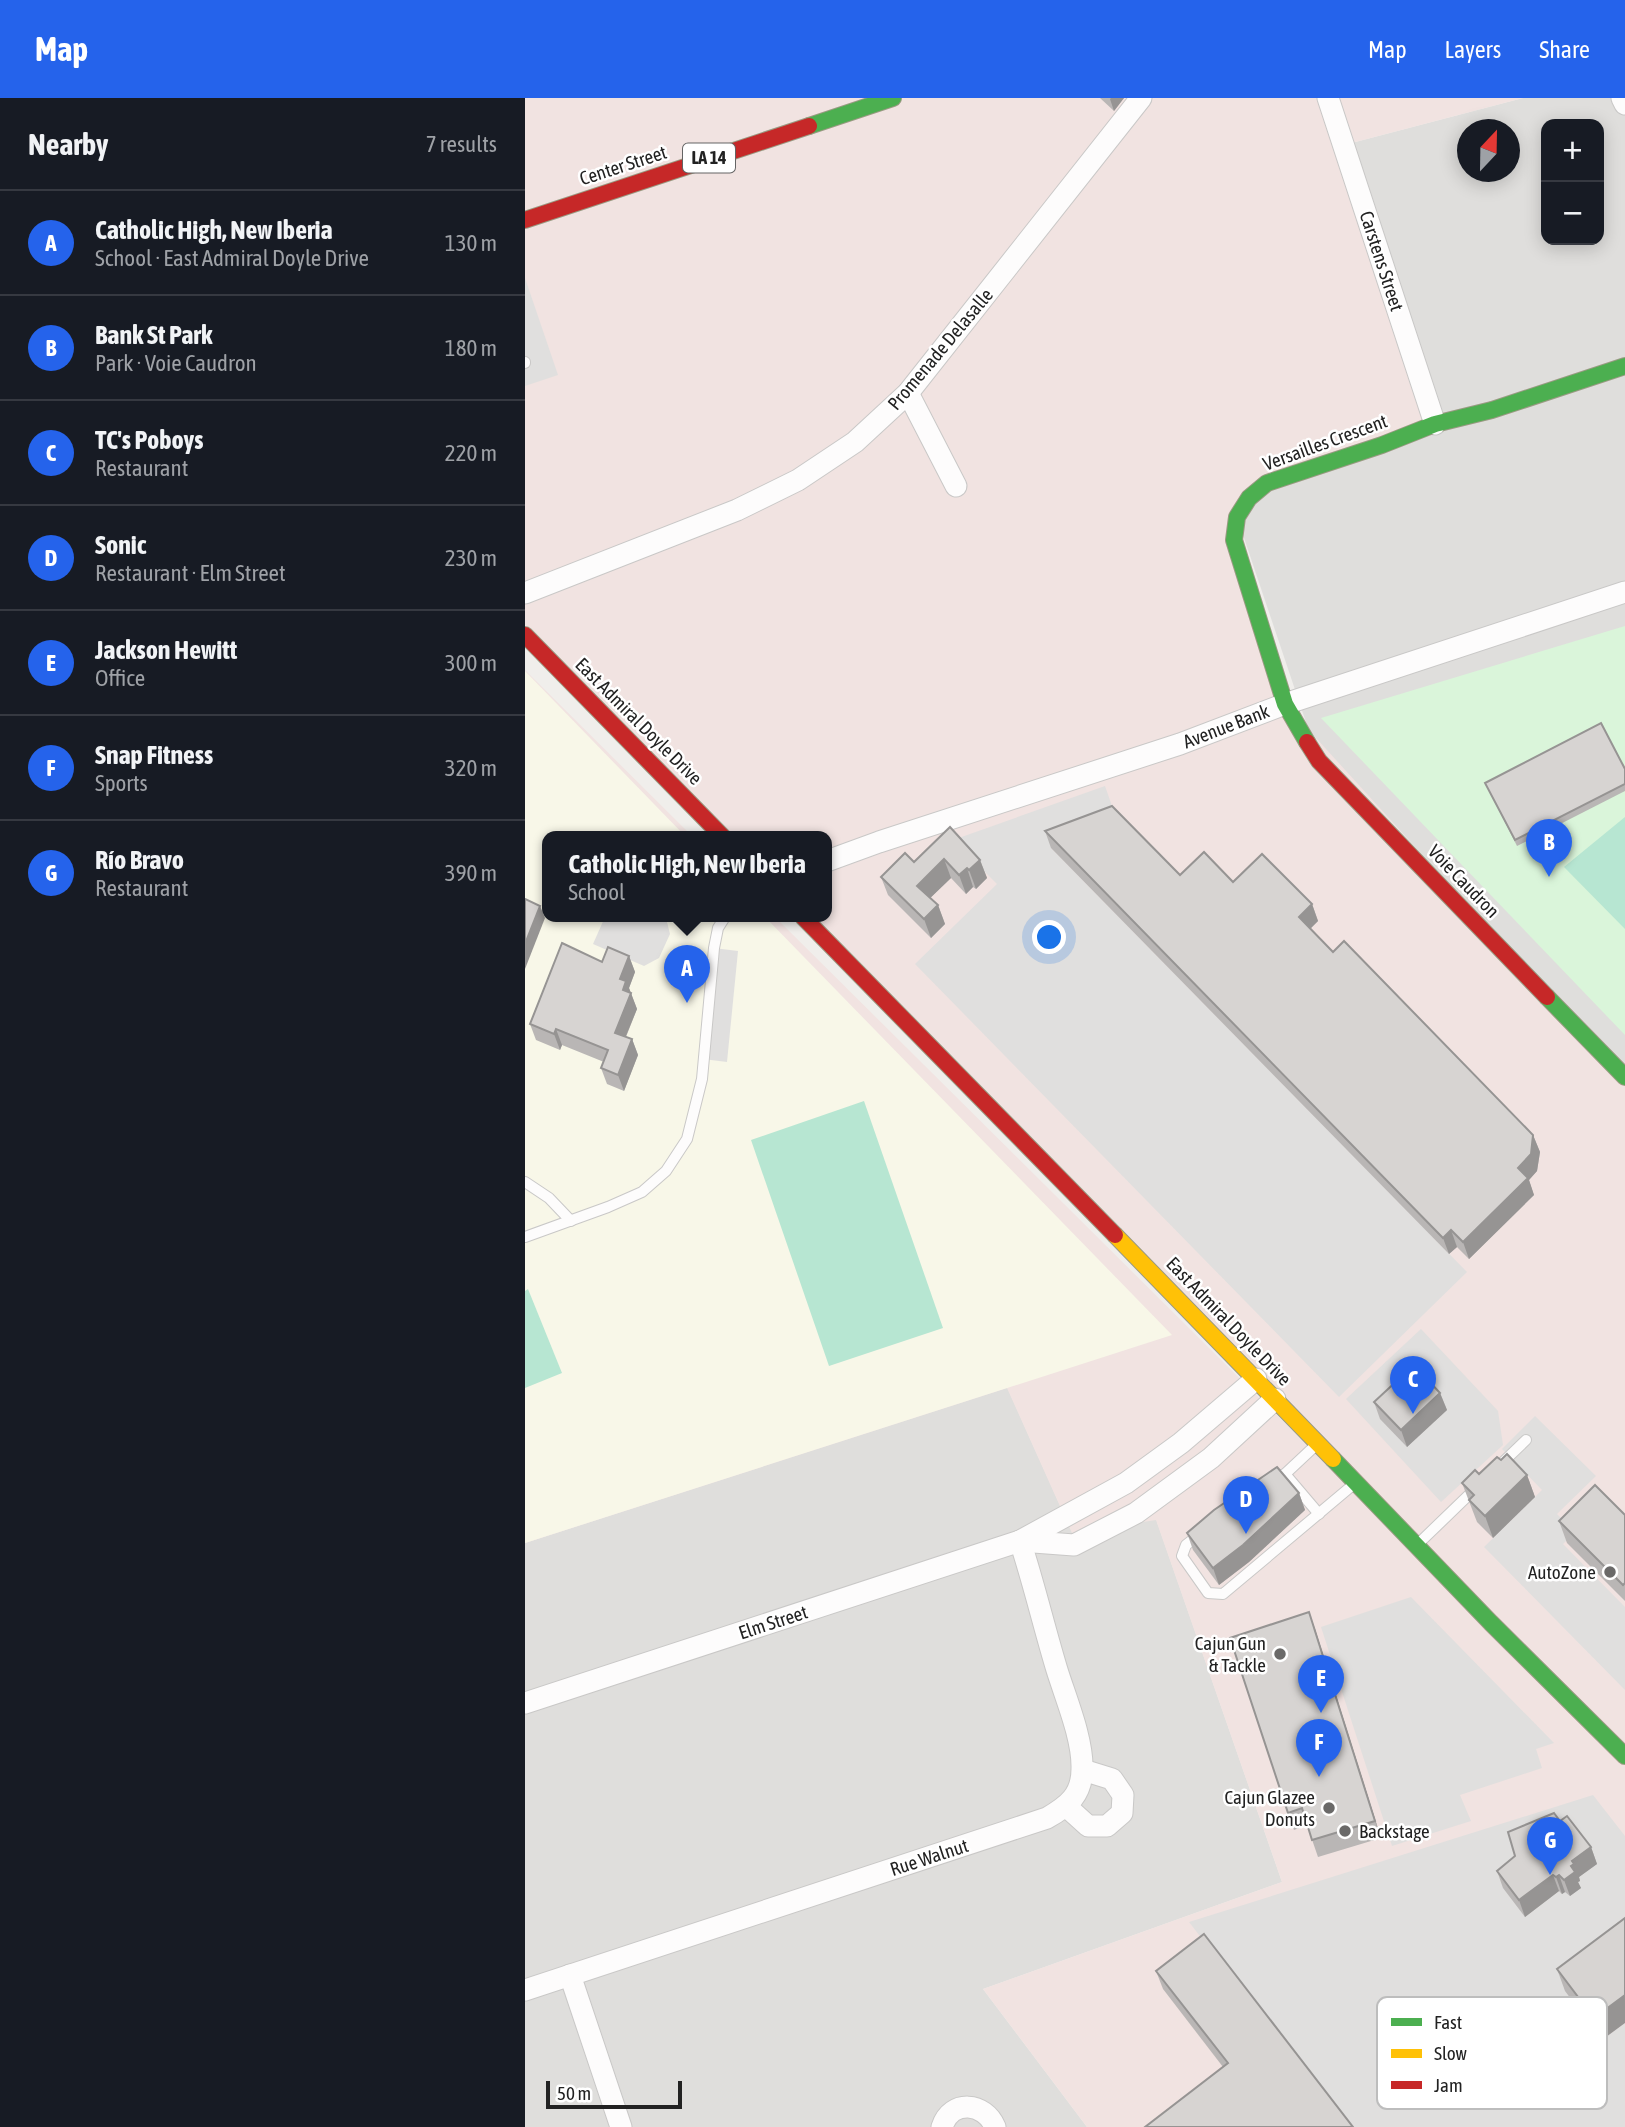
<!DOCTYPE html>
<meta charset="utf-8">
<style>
:root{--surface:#171b24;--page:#242831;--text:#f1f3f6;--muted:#9ea1a6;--line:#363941;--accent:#2563eb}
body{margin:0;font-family:"Asap Condensed",sans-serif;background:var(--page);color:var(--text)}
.controls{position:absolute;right:21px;top:21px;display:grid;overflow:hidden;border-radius:14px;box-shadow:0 4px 18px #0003}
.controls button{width:63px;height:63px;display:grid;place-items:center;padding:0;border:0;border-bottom:2px solid var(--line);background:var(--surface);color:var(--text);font:35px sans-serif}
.compass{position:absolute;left:932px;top:21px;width:63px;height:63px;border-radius:50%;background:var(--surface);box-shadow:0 4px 18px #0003;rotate:22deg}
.scale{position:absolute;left:21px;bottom:18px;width:136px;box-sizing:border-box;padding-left:7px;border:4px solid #222;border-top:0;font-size:19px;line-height:24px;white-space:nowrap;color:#222;-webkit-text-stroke:5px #fff;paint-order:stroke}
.you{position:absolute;left:525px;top:840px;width:24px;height:24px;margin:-18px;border:5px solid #fff;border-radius:50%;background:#1a73e8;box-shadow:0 0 0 10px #1a73e833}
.badge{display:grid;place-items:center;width:46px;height:46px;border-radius:50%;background:var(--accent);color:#fff;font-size:23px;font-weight:700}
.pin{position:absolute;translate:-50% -58px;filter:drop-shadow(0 2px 4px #0008)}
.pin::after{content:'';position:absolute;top:37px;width:24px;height:21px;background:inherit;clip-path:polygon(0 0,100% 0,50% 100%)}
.popup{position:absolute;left:17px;top:733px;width:290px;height:91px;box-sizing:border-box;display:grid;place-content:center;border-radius:14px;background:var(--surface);filter:drop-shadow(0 2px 5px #0005);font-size:23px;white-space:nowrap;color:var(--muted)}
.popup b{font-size:26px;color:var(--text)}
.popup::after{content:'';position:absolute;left:50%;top:100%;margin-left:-14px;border:14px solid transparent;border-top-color:var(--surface)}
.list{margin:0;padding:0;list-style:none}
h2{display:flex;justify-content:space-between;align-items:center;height:91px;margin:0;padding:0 28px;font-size:30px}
h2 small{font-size:23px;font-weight:400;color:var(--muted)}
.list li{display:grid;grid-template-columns:46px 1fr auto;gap:21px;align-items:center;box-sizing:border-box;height:105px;padding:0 28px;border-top:2px solid var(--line)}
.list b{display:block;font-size:26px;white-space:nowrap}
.list p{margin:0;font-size:23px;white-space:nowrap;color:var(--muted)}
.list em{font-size:23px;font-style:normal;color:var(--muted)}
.map{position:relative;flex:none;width:1100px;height:2029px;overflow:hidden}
header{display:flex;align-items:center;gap:42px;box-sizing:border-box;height:98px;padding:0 35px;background:var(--accent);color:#fff}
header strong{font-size:33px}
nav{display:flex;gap:38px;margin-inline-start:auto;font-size:24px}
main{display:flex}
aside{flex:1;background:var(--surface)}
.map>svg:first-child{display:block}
</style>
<header>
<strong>Map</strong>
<nav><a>Map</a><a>Layers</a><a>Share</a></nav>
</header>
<main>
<aside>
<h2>Nearby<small>7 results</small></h2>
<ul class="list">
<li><span class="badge">A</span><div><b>Catholic High, New Iberia</b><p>School · East Admiral Doyle Drive</p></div><em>130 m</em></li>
<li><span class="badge">B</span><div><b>Bank St Park</b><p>Park · Voie Caudron</p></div><em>180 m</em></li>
<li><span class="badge">C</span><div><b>TC's Poboys</b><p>Restaurant</p></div><em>220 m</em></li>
<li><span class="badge">D</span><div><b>Sonic</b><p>Restaurant · Elm Street</p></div><em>230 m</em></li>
<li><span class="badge">E</span><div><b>Jackson Hewitt</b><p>Office</p></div><em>300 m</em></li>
<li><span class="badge">F</span><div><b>Snap Fitness</b><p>Sports</p></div><em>320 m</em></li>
<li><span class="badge">G</span><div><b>Río Bravo</b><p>Restaurant</p></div><em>390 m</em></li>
</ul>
</aside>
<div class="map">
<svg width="1100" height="2029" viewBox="0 0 1100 2029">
<rect width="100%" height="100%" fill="#f0eeeb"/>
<g fill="#dfdedc" fill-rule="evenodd">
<path d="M998 0H1100V978L794 663 712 419 819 47ZM1021 26H1074V142H1021ZM942 32H984V74H942Z"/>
<path d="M482 1289 547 1434 631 1421 757 1784 458 1891 562 2029H0V1445Z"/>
</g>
<g fill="#f1e3e1">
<path d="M0 0H358L0 114Z"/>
<path d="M367 0H998L819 47 910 326 742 385 709 442 760 606 1100 979V2029H562L458 1891 757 1784 631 1422 547 1435 482 1290 0 1445V572L168 739H22V819H250L1098 1661 283 819H302V739H205L0 527V120Z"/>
</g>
<path fill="#f8f7e8" d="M0 573 161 739H22V819H240L647 1237 0 1445Z"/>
<path fill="#daf5da" d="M1100 528V937L796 620Z"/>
<g fill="#b7e6d2">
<path d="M1100 719V831L1039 769Z"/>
<path d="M339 1003 418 1230 304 1268 226 1042Z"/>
<path d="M3 1191 37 1275 0 1290V1193Z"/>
</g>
<g fill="#e0dfde">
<path d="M0 180 33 277 0 288Z"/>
<path d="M580 688 593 725 526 750 942 1174 814 1299 390 866 472 786 428 742Z"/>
<path d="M80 819 141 820 145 836 134 860 119 868 68 846Z"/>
<path d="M189 850 213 853 202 964 178 961Z"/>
<path d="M896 1231 973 1313 978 1347 916 1404 821 1301Z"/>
<path d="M1010 1318 1071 1378 1032 1416 1050 1434 1038 1446 1100 1509V1592L959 1449 1017 1392 977 1351Z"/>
<path d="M886 1499 1029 1645 1011 1651 1017 1670 935 1697 946 1723 867 1748 796 1529Z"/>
<path d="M1068 1697 1100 1738V1848L1077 1942 1100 1925V2029H823L664 1824Z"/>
</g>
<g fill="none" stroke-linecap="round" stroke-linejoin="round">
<g stroke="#c9c8c7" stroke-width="12">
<g id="lane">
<path d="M0 264V265"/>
<path d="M0 1084 24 1100 46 1123"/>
<path d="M0 1139 83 1109 117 1094 141 1073 162 1041 177 981 189 850 193 830 200 819"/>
<path d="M975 1367 1001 1342"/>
<path d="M760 1376 794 1416"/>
<path d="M746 1381 760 1376 791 1347"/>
<path d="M675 1436 661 1447 657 1458 683 1495 698 1496 829 1386"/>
<path d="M892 1447 951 1390"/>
</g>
</g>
<g stroke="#c9c8c7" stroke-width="23">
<g id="street">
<path d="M803 0 910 326"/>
<path d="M1097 0 1100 6"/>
<path d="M383 295 431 388"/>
<path d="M0 495 212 412 273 382 330 344 383 295 616 0"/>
<path d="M302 763 354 744 655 646 760 606 1100 494"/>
<path d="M495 1443 549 1447 611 1415 686 1360 750 1301"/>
<path d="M0 1605 495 1443 601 1385 656 1345 731 1281"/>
<path d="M542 1709 563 1728H582L597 1715 598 1697 587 1681 558 1672"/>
<path d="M45 1877 96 2029"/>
<path d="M0 1892 522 1720C543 1708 557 1697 557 1671 558 1641 541 1601 532 1572 519 1529 509 1486 495 1443"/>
<path d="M417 2029C426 2001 460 2004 470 2029"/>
</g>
</g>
<g stroke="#999a82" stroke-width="18">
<g id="fast">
<path d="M284 28 368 0"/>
<path d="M782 644 760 606 709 442 712 419 724 400 742 385 857 347 910 326 967 312 1100 268"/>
<path d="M1022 899 1100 979"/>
<path d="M808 1361 966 1525 1100 1658"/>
</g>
</g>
<g stroke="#999a82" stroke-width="18">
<path id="slow" d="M590 1137 808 1361"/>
</g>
<g stroke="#999a82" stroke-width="18">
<g id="jam">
<path d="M0 122 284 28"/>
<path d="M0 537 198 739"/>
<path d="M782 644 794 663 1022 899"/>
<path d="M278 819 590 1137"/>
</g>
</g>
<use href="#lane" stroke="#fdfcfc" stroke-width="10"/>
<use href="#street" stroke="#fdfcfc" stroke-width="21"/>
<use href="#fast" stroke="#4caf50" stroke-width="16"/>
<use href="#slow" stroke="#ffc107" stroke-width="16"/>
<use href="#jam" stroke="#c62828" stroke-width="16"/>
</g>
<g fill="#b9b6b5">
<path d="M575 0H599L589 13Z"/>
<path d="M1100 671V693L992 748 960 685Z"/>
<path d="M425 729 455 762 462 780 451 791 448 789 441 796 426 780 405 800 413 807 420 826 406 840 363 797 356 779 389 764Z"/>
<path d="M520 733 655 777 708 784 787 806 793 823 785 831 808 854 1008 1037 1015 1054 1012 1073 1004 1082 1009 1097 944 1161 932 1149 924 1156 526 750Z"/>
<path d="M104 858 110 874 104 890 112 911 101 939 107 941 113 957 99 993 82 986 76 970 79 964 37 947 35 952 11 942 5 926 77 864Z"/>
<path d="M915 1295 922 1312 882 1349 855 1321 849 1304Z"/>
<path d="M976 1362 1002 1377 1010 1399 968 1440 952 1424 937 1385Z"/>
<path d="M774 1395 780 1412 724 1464 694 1487 668 1452 662 1435Z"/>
<path d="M1100 1417V1503L1042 1445 1034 1423Z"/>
<path d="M790 1531 856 1740 793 1759 782 1727 769 1732 763 1715Z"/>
<path d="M1035 1723 1066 1749 1072 1766 1054 1779 1055 1783 1053 1784 1056 1790 1045 1798 1040 1794 1037 1796 1034 1793 1000 1819 978 1790 972 1773Z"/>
<path d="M1100 1820 1077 1942 1040 1893 1032 1871Z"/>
<path d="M631 1873 828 2029 698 1969 638 1891Z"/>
</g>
<g fill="#969493">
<path d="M586 0H599L589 13 585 1Z"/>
<path d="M419 761 426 780 399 806 392 788Z"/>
<path d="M455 762 462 780 451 791 444 772Z"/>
<path d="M442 770 448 789 441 796 434 777Z"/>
<path d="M787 806 793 823 780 836 774 819Z"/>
<path d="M413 807 420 826 406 840 399 821Z"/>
<path d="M15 808 20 820 0 871V846Z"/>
<path d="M104 858 110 874 104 890 112 911 96 950 90 935 98 892 95 881Z"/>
<path d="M31 931 37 947 35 952 29 936Z"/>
<path d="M107 941 113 957 99 993 93 977Z"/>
<path d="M1008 1037 1015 1054 1012 1073 1004 1082 1009 1097 944 1161 938 1144 993 1070Z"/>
<path d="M926 1132 932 1149 924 1156 918 1140Z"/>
<path d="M915 1295 922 1312 882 1349 876 1332Z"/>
<path d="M1002 1377 1010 1399 968 1440 960 1418Z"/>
<path d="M774 1395 780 1412 724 1464 694 1487 688 1470Z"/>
<path d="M784 1514 790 1531 856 1740 850 1723Z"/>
<path d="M1066 1749 1072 1766 1054 1779 1055 1783 1053 1784 1056 1790 1045 1798 1039 1782 1046 1768 1047 1763Z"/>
<path d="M1028 1777 1034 1793 1000 1819 994 1802Z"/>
<path d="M1034 1777 1040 1794 1037 1796 1031 1779Z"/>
<path d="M1100 1897V1925L1077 1942 1069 1920Z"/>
</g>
<g fill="#d7d4d2" stroke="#969493" stroke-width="2">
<path d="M1076 625 1100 671V686L990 742 960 685Z"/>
<path d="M587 708 655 777 679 754 708 784 737 756 787 806 774 819 808 854 819 843 1008 1037 1006 1056 993 1070 1003 1080 938 1144 926 1132 918 1140 520 733Z"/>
<path d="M425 729 455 762 444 772 442 770 434 777 419 761 392 788 413 807 399 821 356 779 380 755 389 764Z"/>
<path d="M0 801 15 808 0 846Z"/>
<path d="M37 845 77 864 83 849 104 858 95 881 101 883 98 892 106 895 90 935 107 941 93 977 76 970 83 952 31 931 29 936 5 926Z"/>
<path d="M889 1267 915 1295 876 1332 849 1304Z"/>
<path d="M982 1356 1002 1377 960 1418 944 1402 949 1397 937 1385 950 1372 954 1376 972 1359 976 1362Z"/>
<path d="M752 1369 774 1395 718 1447 688 1470 662 1435 689 1412Z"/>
<path d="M1070 1387 1100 1417V1485L1098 1487 1034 1423Z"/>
<path d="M784 1514 850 1723 787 1742 777 1710 763 1715 705 1540Z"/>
<path d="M1029 1715 1035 1723 1042 1718 1066 1749 1047 1763 1049 1766 1046 1768 1050 1774 1039 1782 1034 1777 1031 1779 1028 1777 994 1802 972 1773 990 1758 983 1734Z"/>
<path d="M1100 1820V1897L1069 1920 1032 1871Z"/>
<path d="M679 1836 828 2029H620L703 1965 631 1873Z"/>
</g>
<g fill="#6a6968" stroke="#fff" stroke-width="2.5">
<circle cx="1085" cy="1474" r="7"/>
<circle cx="755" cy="1556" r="7"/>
<circle cx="804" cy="1710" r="7"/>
<circle cx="820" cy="1733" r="7"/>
</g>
<g text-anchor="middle" stroke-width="5" stroke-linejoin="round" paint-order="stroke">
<rect fill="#fff" stroke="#646464" stroke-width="2" x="158" y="45.5" width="52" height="29" rx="5"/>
<g font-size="18" font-weight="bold" fill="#222">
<text x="184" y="66">LA 14</text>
</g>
<g font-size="19" fill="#222" stroke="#fff">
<text transform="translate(98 67) rotate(-18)" y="7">Center Street</text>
<text transform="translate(857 163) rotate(72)" y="7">Carstens Street</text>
<text transform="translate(415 251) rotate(-50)" y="7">Promenade Delasalle</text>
<text transform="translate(800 344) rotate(-20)" y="7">Versailles Crescent</text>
<text transform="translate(114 623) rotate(45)" y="7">East Admiral Doyle Drive</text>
<text transform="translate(701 628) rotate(-21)" y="7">Avenue Bank</text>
<text transform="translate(939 783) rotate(46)" y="7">Voie Caudron</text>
<text transform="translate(704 1223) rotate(46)" y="7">East Admiral Doyle Drive</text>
<text transform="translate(248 1524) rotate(-18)" y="7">Elm Street</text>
<text transform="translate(404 1759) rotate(-18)" y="7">Rue Walnut</text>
</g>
<g font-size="19" fill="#222" stroke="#fff" text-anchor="end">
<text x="1071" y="1481">AutoZone</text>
<text x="741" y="1552">Cajun Gun<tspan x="741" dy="22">&amp; Tackle</tspan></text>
<text x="790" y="1706">Cajun Glazee<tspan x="790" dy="22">Donuts</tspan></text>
<text x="834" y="1740" text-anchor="start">Backstage</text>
</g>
</g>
<rect x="852" y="1899" width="230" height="112" rx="10" fill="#fff" stroke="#bdbdbd" stroke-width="2"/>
<rect x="866" y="1920" width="31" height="8" fill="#4caf50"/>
<rect x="866" y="1951" width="31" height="9" fill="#ffc107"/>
<rect x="866" y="1983" width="31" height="8" fill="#c62828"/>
<g font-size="19" fill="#222">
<text x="909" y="1931">Fast</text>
<text x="909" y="1962">Slow</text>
<text x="909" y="1994">Jam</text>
</g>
</svg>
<div class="controls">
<button>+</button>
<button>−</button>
</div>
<svg class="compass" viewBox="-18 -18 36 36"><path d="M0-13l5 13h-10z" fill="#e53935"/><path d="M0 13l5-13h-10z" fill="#9ea1a6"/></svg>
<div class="scale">50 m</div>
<div class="you"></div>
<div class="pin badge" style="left:162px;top:905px">A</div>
<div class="popup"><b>Catholic High, New Iberia</b>School</div>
<div class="pin badge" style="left:1024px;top:779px">B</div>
<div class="pin badge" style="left:888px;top:1316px">C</div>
<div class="pin badge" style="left:721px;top:1436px">D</div>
<div class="pin badge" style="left:796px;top:1615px">E</div>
<div class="pin badge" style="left:794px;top:1679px">F</div>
<div class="pin badge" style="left:1025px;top:1777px">G</div>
</div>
</main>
